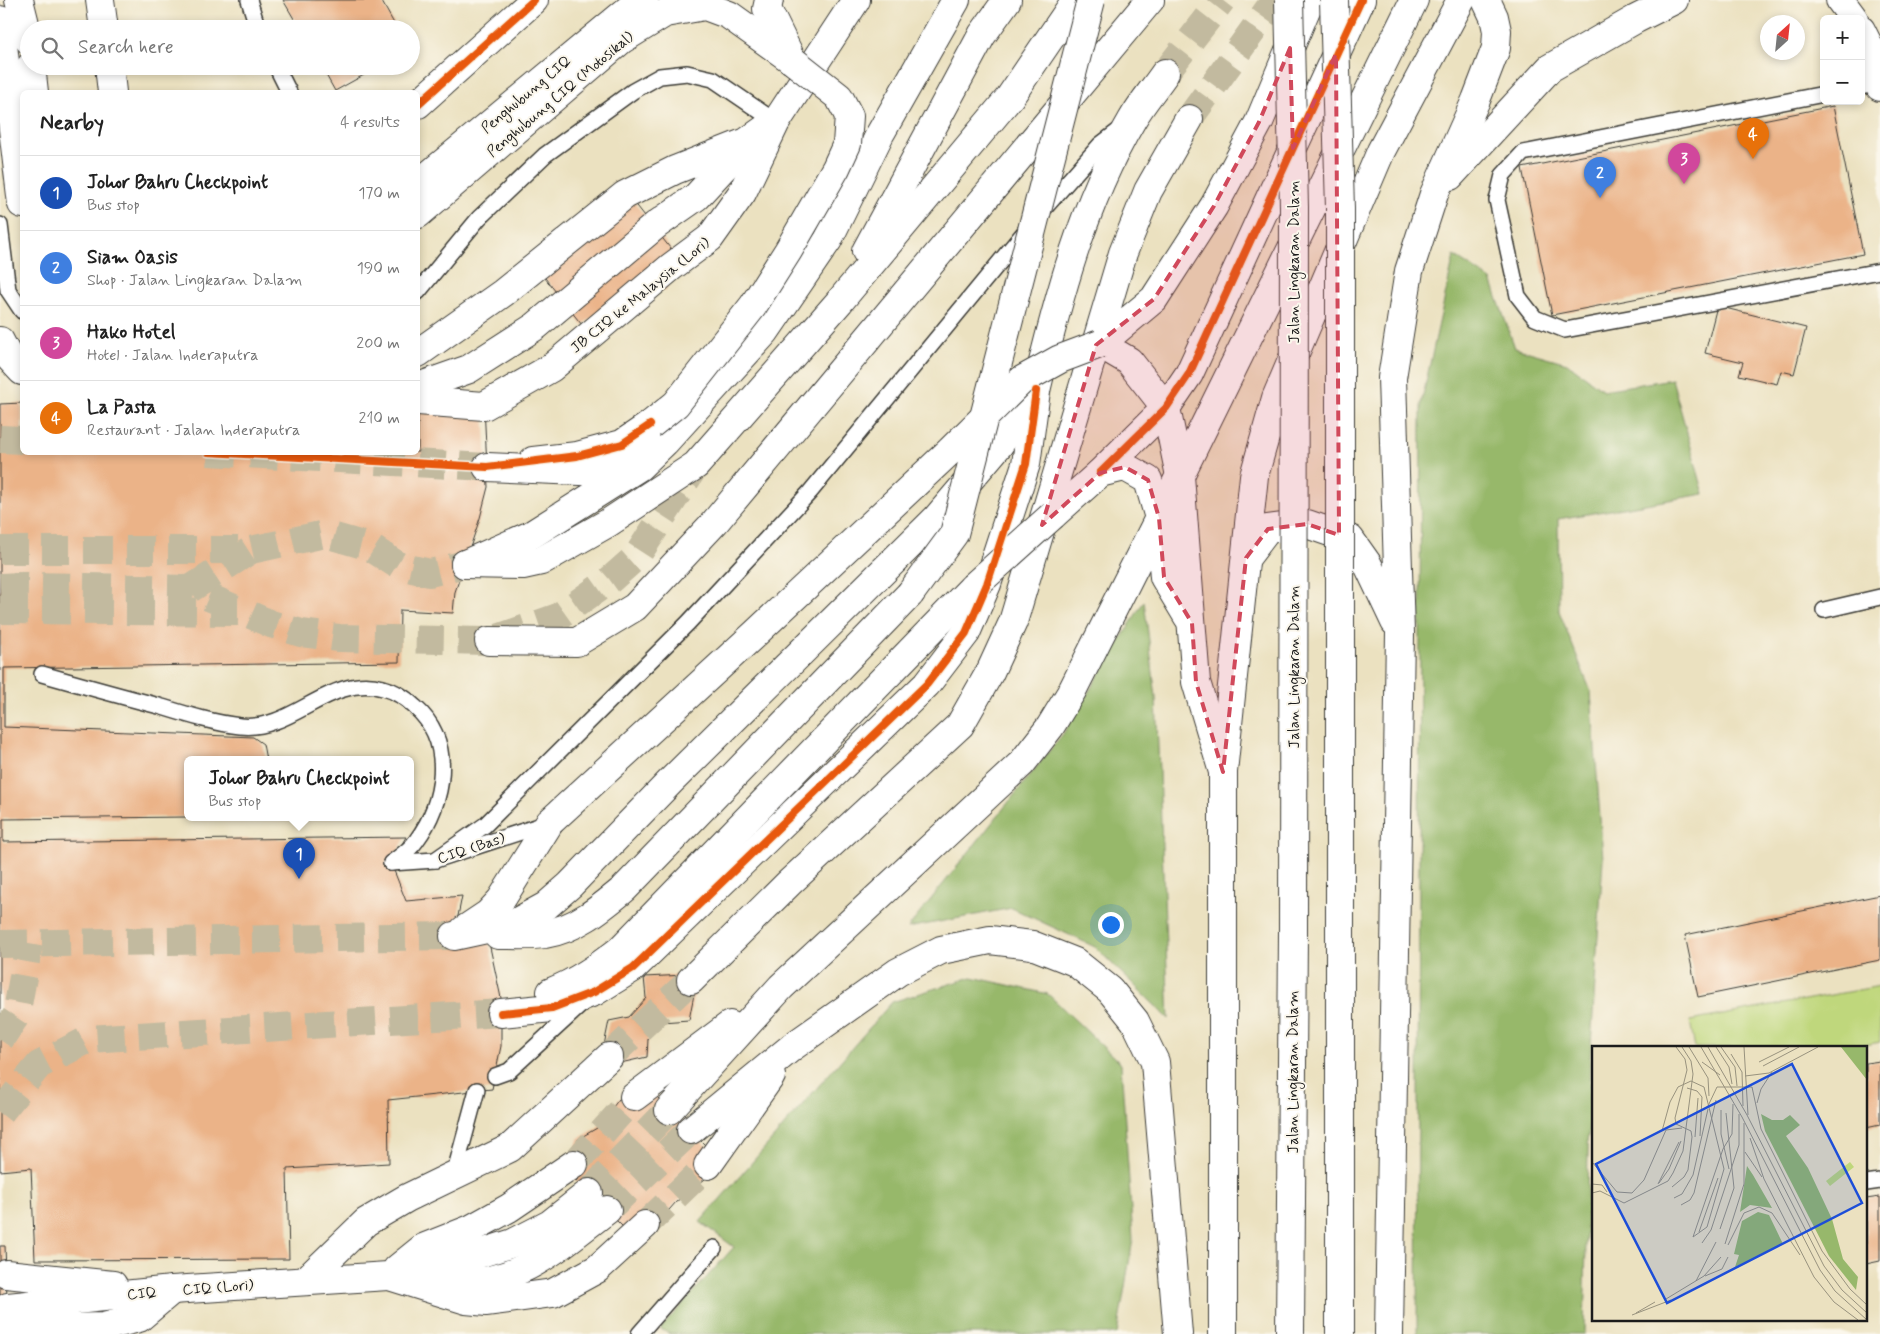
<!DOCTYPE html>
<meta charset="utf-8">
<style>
:root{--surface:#fff;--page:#f6f6f6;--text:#222;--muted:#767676;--line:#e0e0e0;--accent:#d1495b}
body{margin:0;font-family:Mynerve,sans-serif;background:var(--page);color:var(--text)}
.controls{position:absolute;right:15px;top:15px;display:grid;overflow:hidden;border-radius:8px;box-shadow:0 2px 8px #0003}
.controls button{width:45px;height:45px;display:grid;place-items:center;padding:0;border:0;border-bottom:1px solid var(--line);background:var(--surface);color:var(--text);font:25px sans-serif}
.compass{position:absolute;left:1760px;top:15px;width:45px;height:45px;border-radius:50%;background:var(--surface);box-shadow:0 2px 8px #0003;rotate:27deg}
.you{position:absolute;left:1110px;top:924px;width:18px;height:18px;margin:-12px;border:4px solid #fff;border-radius:50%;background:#1a73e8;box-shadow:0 0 0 8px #1a73e833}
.badge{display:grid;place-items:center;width:32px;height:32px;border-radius:50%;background:var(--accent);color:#fff;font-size:16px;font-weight:700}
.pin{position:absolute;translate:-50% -41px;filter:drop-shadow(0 1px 2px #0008)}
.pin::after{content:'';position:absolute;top:26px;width:18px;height:15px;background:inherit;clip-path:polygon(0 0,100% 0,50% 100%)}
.popup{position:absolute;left:184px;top:756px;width:230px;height:65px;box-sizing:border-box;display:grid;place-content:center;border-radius:8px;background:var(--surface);filter:drop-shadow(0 1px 4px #0005);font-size:16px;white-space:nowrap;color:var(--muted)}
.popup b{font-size:19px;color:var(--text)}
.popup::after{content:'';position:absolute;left:50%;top:100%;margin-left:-10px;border:10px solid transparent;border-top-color:var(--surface)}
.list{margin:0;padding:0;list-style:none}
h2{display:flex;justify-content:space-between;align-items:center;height:65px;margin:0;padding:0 20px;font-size:21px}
h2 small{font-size:16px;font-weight:400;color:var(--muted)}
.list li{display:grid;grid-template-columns:32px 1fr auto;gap:15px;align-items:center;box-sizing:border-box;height:75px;padding:0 20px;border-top:1px solid var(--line)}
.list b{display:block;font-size:19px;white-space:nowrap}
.list p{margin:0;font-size:16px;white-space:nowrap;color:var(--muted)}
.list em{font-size:16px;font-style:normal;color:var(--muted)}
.icon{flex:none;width:28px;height:28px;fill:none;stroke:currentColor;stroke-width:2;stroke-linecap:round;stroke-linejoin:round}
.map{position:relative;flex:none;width:1880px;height:1334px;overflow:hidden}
.search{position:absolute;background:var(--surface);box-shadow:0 2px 8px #0003;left:20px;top:20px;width:400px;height:55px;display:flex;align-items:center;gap:12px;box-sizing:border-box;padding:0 18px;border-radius:28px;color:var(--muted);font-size:19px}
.panel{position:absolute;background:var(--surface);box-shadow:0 2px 8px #0003;left:20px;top:90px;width:400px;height:365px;border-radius:8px}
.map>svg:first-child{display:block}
</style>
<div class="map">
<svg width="1880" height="1334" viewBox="0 0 1880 1334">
<rect width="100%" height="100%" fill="#fbf7ec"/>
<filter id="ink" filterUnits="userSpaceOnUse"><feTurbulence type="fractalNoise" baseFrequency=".02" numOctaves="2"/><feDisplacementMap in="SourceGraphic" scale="10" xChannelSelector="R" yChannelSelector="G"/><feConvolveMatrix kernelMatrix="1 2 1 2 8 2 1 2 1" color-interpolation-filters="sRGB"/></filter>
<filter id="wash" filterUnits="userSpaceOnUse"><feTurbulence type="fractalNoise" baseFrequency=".0096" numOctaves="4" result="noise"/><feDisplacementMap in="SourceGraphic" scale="20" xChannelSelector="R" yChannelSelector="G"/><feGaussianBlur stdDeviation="1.12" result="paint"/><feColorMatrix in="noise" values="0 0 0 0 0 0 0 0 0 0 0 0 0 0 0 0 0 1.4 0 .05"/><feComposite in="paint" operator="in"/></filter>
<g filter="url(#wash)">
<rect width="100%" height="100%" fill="#ebe1c0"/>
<path fill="#bfd77b" stroke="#6e7a4c" d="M1880 986V1042L1850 1048H1695L1690 1021Z"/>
<g fill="#97b86b" stroke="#5a6a44">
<path d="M1454 256 1491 280 1515 348 1567 363 1603 390 1672 379 1704 494 1558 519 1559 611 1591 692 1603 859 1590 1061 1584 1334H1417L1421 404Z"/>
<path d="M1144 601 1156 697 1169 1019 1095 947 1012 908 908 928 1063 734Z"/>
<path d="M972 977 1048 994 1121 1064 1133 1239 1117 1334H670L660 1329 734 1247 700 1222 892 1002Z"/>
</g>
<g id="blocks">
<g fill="#ebb388">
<path d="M283 0H381L397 29H300Z"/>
<path d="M321 66H380L335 91Z"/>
<path d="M1833 106 1863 254 1552 315 1522 168Z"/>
<path d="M634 202 674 253 666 290 631 289 582 325 545 278 555 242 591 240 596 206Z"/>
<path d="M1717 306 1806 328 1794 374 1781 371 1777 384 1739 375 1743 362 1705 353Z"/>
<path d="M22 403V452H418V406H484L488 487 480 518 455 592 453 613 400 610 399 662 4 668V727L253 737 263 744 266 760H188V817L3 819V842L406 837 391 863 406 901 462 896 454 936 488 938 501 998V1046L492 1089 388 1100 389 1163 287 1169 289 1259 35 1260 31 1168 0 1171V404Z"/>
<path d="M1880 895V960L1698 997 1685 935Z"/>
<path d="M686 975 696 984 689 1020 662 1022 648 1039 647 1057 616 1064 603 1050 609 1021 629 1017 646 998 644 977Z"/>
<path d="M1880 1061V1125L1866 1128V1063Z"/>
<path d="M653 1093 711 1151 705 1179 676 1202 663 1217 628 1232 571 1175 578 1139 597 1128 619 1099Z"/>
<path d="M1880 1197V1261L1866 1264V1199Z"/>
<path d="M0 1246H5L8 1322H0Z"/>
</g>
</g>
</g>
<g filter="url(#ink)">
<use href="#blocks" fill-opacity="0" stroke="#3b3a35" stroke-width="1"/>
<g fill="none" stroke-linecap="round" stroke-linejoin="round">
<g stroke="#c2ba9f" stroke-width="28" stroke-dasharray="28 14" stroke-linecap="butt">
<path d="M0 439 22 440"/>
<path d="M208 452 487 467"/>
<path d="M0 550H251L325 534 370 547 399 566 430 573 465 564"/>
<path d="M0 587 22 586 190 589 234 608"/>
<path d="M190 589 251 550"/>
<path d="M0 610 244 612 271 624 301 633 339 638 489 641 558 617 610 580 637 556 696 465"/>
<path d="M0 944 454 936"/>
<path d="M0 1040 16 1016 29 944"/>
<path d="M609 1057 691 980"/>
<path d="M0 1113 39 1065 89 1039 501 1013"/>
<path d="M574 1164 634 1097"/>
<path d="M589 1193 669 1110"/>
<path d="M607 1210 691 1130"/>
<path d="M645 1225 708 1165"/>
</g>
<g stroke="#c2ba9f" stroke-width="28" stroke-dasharray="28 14" stroke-linecap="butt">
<path d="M1165 73 1222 0"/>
<path d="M1189 119 1275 0"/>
</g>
<g stroke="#3b3a35" stroke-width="18">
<g id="service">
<path d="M249 0 258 29"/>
<path d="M276 66 289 92"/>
<path d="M1861 87 1879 83"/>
<path d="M1824 94 1523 153 1503 175 1497 200 1518 296 1535 318 1565 330 1880 271"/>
<path d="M1042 211 1100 145 1121 129"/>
<path d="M0 225 8 290 22 311"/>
<path d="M418 292 479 218 545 155 633 91 660 76 687 73 713 79 776 122"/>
<path d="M1824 610 1880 597"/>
<path d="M42 674C81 685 120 696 159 706 185 714 213 723 240 726 293 732 329 673 383 688 395 691 407 699 415 707 455 742 445 802 416 841 410 850 399 857 391 863"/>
<path d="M435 860 485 825 688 623 810 492 1027 229"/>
<path d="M391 863 435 860 548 823"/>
<path d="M495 1076 509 1071 582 1004"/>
<path d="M454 1175 477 1090"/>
<path d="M1866 1183 1880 1181"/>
<path d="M639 1334 714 1248"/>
</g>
</g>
<g stroke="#3b3a35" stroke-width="30">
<g id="minor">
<path d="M100 0 104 29"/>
<path d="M1840 0 1854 19"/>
<path d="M1861 30 1874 56 1880 87"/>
<path d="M109 66 112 92"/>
<path d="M418 104 534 0"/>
</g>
</g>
<g stroke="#3b3a35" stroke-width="30">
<g id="primary">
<path d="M19 0 29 40"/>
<path d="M0 20 22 204"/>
<path d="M31 66 34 92"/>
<path d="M418 184 634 5"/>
<path d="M418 214 621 40 665 13 705 6 729 15 792 60"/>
</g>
</g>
<g stroke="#3b3a35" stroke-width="30">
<g id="trunk">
<path d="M769 0 767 9 792 60"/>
<path d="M634 5 644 0"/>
<path d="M1450 176 1550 68 1636 19 1674 0"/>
<path d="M866 251 982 35 1007 0"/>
<path d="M0 341 8 356 22 371"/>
<path d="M418 353 503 293 625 195 675 170 741 144"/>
<path d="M418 387 469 369 536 326 656 225 696 197 748 141 772 124"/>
<path d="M418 401 484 406 551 368 671 267 710 238 742 193 776 122 856 0"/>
<path d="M533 461 577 456 622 444 650 425"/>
<path d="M1100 473 1125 467 1148 480 1159 518 1164 577 1188 617"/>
<path d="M1053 515 1100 473 1166 408 1189 374 1361 0"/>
<path d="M1246 558 1268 529 1307 524 1350 539 1367 563 1395 622"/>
<path d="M465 564 523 565 541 561 608 523 696 465 840 301 1010 97 1076 0"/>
<path d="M464 930 488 914 501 900 550 822"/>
<path d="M498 935C513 935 530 936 545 934 576 929 601 908 624 889L910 594"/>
<path d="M454 936 515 923 546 906 570 885 671 781 936 519 999 445 1033 395"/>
<path d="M691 980 789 883 960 725 990 672 1013 622 1123 253 1148 191 1189 119"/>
<path d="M551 992C577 982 598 967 620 950L973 587"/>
<path d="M501 1013 552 1008 594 992 633 968 927 684 966 633 987 584 1026 464 1036 391"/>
<path d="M634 1097 730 1025"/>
<path d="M669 1110 781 987 1022 763 1050 727 1072 691 1159 518 1414 0"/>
<path d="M691 1130 792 1047 898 972 941 950 990 940 1032 945 1075 962 1110 990 1135 1021 1155 1062 1178 1334"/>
<path d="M708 1165 771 1076"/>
<path d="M397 1269 423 1248 471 1229 509 1208 574 1164"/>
<path d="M6 1274 113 1285"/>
<path d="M389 1276 466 1300 487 1302 553 1293 597 1269 645 1225"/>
<path d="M305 1281 366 1222 407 1198 510 1148 609 1057"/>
<path d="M445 1282C515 1289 554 1250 607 1210"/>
<path d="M8 1307 172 1290 388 1276 472 1256 513 1243 550 1224 589 1193"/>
<path d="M0 1330 103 1327 139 1318 172 1290"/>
<path d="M1223 1334V772L1196 682 1180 476 1166 408 1129 361 1100 344 1154 299 1214 206 1259 122 1310 0"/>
<path d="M1389 1334 1400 633 1392 378 1409 271 1434 194 1476 100 1496 48 1497 31 1494 17 1486 0"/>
</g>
</g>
<g stroke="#3b3a35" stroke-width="30">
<g id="motorway">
<path d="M1036 391C1058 298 1083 204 1132 120 1141 104 1154 89 1165 73"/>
<path d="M487 467 604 472 630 460"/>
<path d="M465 564 531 535 639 467 665 442 765 332 828 240 880 134 956 0"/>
<path d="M489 641 577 642 635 607 715 522 1150 0"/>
<path d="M1223 772 1254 476 1276 398 1381 151 1461 0"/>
</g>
</g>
<use href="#service" stroke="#fff" stroke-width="15"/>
<use href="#minor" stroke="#fff" stroke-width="28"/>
<use href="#primary" stroke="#fff" stroke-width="28"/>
<use href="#trunk" stroke="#fff" stroke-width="28"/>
<use href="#motorway" stroke="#fff" stroke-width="28"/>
<g stroke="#3b3a35" stroke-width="30" stroke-linecap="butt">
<g id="trunk-bridge">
<path d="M1289 0 1294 207 1293 932 1290 1334"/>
<path d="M1334 0 1340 209V1334"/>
<path d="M650 425 676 404 753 306 788 251 836 168 847 144 849 116 839 97 792 60"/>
<path d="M973 587 1053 515"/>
<path d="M910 594 954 534 1091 0"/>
<path d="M550 822 756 633 950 451 1022 380 1060 359 1100 344"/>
</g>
</g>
<use href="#trunk-bridge" stroke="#fff" stroke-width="28"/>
<g stroke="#fbf7ec" stroke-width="11">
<g id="cycleway">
<path d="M418 104 534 0"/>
<path d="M208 452 487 467 577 456 622 444 650 425"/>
<path d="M1100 473 1166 408 1189 374 1361 0"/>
<path d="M501 1013 552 1008 594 992 633 968 927 684 966 633 987 584 1026 464 1036 391"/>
</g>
</g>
<use href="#cycleway" stroke="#e8590c" stroke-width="8"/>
</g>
</g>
<path fill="#d1495b" fill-opacity="0.2" stroke="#d1495b" stroke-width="4" stroke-dasharray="10 6" stroke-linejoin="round" d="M1290 48 1293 148 1336 54 1339 535 1307 524 1268 529 1246 558 1223 772 1196 682 1192 623 1164 577 1159 518 1148 480 1125 467 1100 473 1042 525 1096 345 1154 299 1214 206 1259 122Z"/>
<g text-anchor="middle" stroke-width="4" stroke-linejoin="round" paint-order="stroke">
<g font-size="15" fill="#1c1c1c" stroke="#fbf7ec">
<text transform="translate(526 94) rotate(-40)" y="5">Penghubung CIQ</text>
<text transform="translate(560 94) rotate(-40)" y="5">Penghubung CIQ (Motosikal)</text>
<text transform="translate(1294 262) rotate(-90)" y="5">Jalan Lingkaran Dalam</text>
<text transform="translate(640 295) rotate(-39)" y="5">JB CIQ ke Malaysia (Lori)</text>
<text transform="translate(1294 667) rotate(-90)" y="5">Jalan Lingkaran Dalam</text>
<text transform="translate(471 848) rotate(-18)" y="5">CIQ (Bas)</text>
<text transform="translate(1293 1072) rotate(-90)" y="5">Jalan Lingkaran Dalam</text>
<text transform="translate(218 1287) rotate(-4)" y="5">CIQ (Lori)</text>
<text transform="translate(142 1293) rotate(-6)" y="5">CIQ</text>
</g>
</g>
<g transform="translate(1592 1046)">
<rect width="275" height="275" fill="#ebe1c0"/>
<path d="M258 116 262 121 238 140 234 135Z" fill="#bfd77b"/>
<path d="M249 1H275V34ZM169 68 180 74H191L198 69 208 79 194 90 216 122 240 173 251 213 266 231 264 244 237 210 173 85ZM155 120 161 129 180 162 158 159 148 166ZM166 166 177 169 191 198 143 221 147 209 142 208 150 175Z" fill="#97b86b"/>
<path fill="none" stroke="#98927e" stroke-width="1" d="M97 1 116 32 117 50M109 1 150 71 228 224 243 245 275 274M116 1 155 69 232 220 250 244 275 267M124 1 137 21 140 38M129 1 143 21 145 40M152 1 156 69M139 8 150 26 151 60M110 16 128 29M167 16 197 1M171 20 207 1M153 30 177 27 226 1M95 42 105 45 110 51 108 90M165 57 169 43 180 26M116 60 125 41H160L169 83 230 205 258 243 275 259M129 64V88L137 123M70 85 78 56 86 41 99 35 112 41 132 123 115 181 101 191M103 91 106 52M158 92 172 133 222 231 242 256 266 274M153 106 170 131M0 116 25 146 40 147 52 134 74 84 90 82M67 137 77 123 89 95M0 138 10 139 15 146M66 138 87 96M80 141 92 131 96 124 100 91 99 85 84 78 83 72 95 24 93 13 84 1M0 147 8 145 32 157 76 135 81 127 91 105 101 28 99 15 90 1M82 152 90 148 101 129 116 63M89 159 98 154 102 147 124 54M128 183 142 142 134 67M107 186 126 132M101 191 131 103 140 88 141 58M110 197 119 184 147 99V68M133 198 152 138V77M136 199 152 167 167 161 180 167 208 209M113 230 130 223 136 211M104 235 124 196M74 253 112 230 129 211M44 267 63 256M40 269 79 254"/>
<path fill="#1d4ed8" fill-opacity="0.15" stroke="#1d4ed8" stroke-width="2.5" d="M200 18 270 157 75 257 4 118Z"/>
<rect width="275" height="275" fill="none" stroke="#1c1c1c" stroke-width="2.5"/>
</g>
</svg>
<div class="controls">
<button>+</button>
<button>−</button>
</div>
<svg class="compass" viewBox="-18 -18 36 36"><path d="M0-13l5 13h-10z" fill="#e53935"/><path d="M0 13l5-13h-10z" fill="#767676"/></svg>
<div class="you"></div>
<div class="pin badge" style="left:299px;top:879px;background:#1a4fb4">1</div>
<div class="popup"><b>Johor Bahru Checkpoint</b>Bus stop</div>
<div class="pin badge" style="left:1600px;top:198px;background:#3f7fe0">2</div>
<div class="pin badge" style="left:1684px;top:184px;background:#d1479c">3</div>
<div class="pin badge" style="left:1753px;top:159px;background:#e8710a">4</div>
<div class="search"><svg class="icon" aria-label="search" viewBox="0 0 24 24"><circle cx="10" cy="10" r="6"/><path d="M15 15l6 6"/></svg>Search here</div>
<section class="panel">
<h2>Nearby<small>4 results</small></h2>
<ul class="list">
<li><span class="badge" style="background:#1a4fb4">1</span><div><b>Johor Bahru Checkpoint</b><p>Bus stop</p></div><em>170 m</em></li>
<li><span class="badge" style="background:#3f7fe0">2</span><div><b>Siam Oasis</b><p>Shop · Jalan Lingkaran Dalam</p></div><em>190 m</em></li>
<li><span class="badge" style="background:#d1479c">3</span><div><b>Hako Hotel</b><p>Hotel · Jalan Inderaputra</p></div><em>200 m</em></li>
<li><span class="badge" style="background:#e8710a">4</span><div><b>La Pasta</b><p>Restaurant · Jalan Inderaputra</p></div><em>210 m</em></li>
</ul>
</section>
</div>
